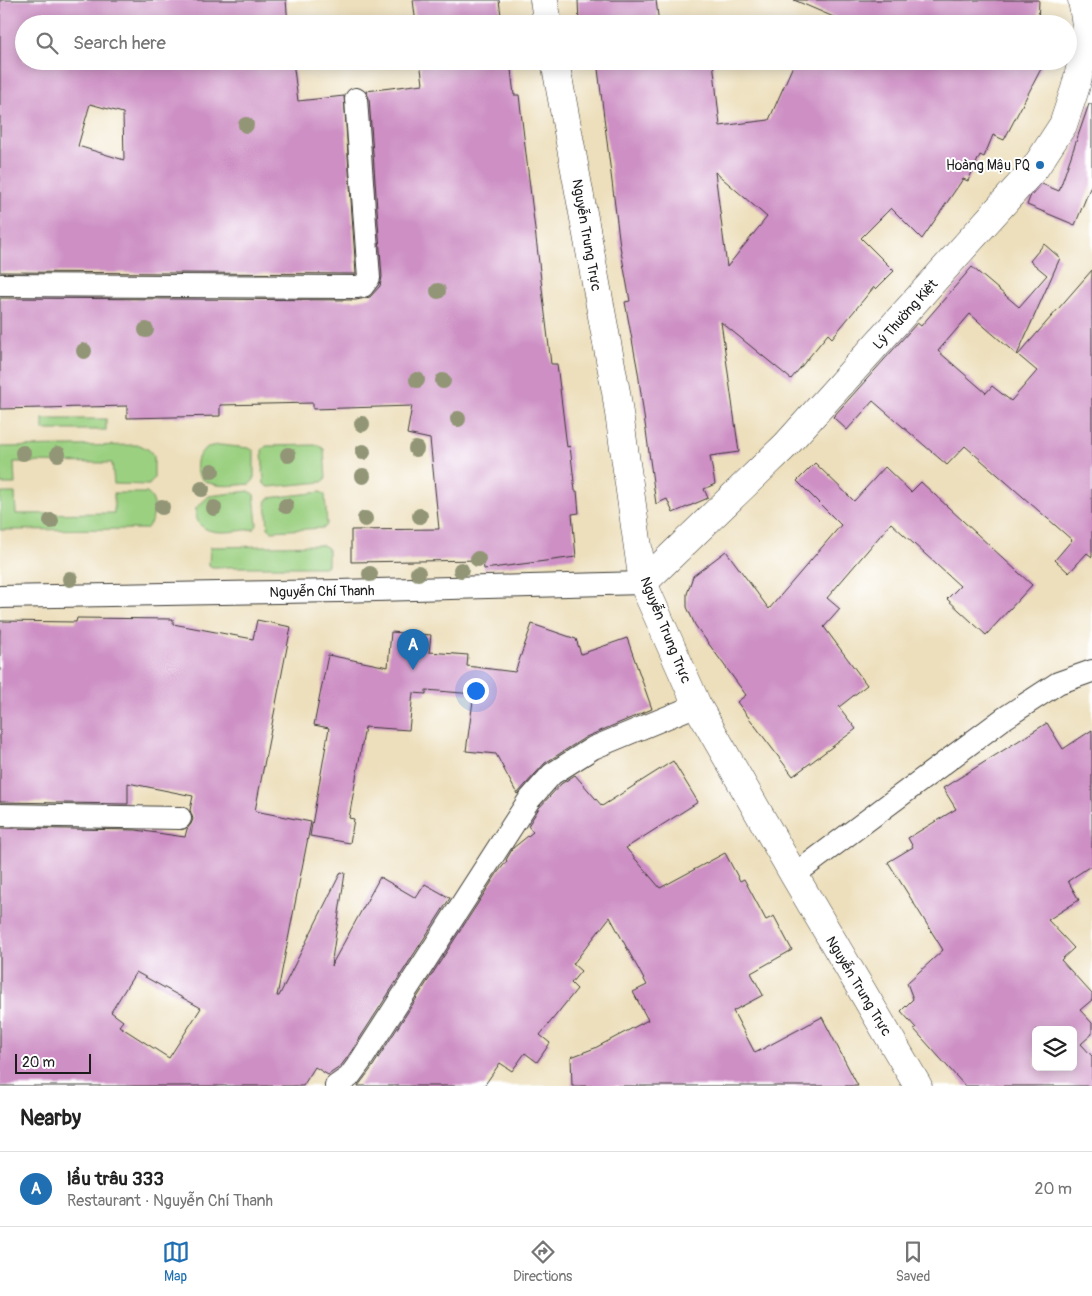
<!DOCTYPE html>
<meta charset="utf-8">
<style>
:root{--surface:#fff;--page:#f2f2f2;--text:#222;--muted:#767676;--line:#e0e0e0;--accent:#1f6fb2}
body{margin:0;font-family:Pangolin,sans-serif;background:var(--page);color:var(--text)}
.controls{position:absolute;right:15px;bottom:15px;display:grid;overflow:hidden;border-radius:8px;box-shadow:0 2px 12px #0003}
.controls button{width:45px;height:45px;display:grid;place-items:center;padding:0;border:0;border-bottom:1px solid var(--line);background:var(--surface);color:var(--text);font:25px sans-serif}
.scale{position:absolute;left:15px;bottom:12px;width:76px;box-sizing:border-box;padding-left:5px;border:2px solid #1c1c1c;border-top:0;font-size:14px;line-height:18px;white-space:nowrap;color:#1c1c1c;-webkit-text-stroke:4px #fff;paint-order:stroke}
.you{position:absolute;left:475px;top:690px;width:18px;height:18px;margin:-12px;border:4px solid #fff;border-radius:50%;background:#1a73e8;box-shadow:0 0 0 8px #1a73e833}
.badge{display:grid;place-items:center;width:32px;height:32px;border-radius:50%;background:var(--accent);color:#fff;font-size:16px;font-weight:700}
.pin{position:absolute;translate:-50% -41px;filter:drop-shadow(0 1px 2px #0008)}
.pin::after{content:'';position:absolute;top:26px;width:18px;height:15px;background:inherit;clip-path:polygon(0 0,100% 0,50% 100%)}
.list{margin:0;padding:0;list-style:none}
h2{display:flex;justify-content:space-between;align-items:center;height:65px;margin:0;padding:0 20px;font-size:21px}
h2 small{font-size:16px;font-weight:400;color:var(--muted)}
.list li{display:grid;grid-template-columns:32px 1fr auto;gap:15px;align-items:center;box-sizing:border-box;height:75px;padding:0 20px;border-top:1px solid var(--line)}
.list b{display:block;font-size:19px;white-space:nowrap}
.list p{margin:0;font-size:16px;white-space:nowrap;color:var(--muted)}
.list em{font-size:16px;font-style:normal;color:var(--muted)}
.icon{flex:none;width:28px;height:28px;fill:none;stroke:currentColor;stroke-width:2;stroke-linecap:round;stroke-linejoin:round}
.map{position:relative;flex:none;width:1092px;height:1086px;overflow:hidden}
.search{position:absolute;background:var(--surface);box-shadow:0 2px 12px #0003;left:15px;right:15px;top:15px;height:55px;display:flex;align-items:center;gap:12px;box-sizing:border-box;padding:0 18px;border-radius:28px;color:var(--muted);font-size:19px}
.sheet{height:140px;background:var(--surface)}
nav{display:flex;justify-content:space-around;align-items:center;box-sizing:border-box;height:70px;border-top:1px solid var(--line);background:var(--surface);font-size:14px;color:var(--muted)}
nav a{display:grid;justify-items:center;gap:2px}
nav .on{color:var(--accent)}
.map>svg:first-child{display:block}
</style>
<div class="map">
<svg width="1092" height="1086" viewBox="0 0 1092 1086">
<rect width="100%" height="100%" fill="#fff"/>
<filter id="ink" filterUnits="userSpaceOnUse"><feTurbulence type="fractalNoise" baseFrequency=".02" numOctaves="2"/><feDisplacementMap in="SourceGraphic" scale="10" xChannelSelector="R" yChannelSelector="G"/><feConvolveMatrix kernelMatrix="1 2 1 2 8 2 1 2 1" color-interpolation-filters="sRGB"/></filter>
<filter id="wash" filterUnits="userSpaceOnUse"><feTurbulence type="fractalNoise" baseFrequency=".0096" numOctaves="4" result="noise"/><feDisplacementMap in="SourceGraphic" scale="20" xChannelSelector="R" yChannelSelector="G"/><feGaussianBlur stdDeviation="1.12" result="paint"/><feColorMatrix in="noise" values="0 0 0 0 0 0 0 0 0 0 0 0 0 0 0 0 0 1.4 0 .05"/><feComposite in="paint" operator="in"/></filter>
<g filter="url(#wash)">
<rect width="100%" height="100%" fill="#eddfbc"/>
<g fill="#9bd081" stroke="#5c764e">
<rect x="43" y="419" width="63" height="11"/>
<path d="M140 445 149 450 154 456V478L149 485 114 484 112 463 14 462 15 484H0V447Z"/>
<path d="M220 445 249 448 254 451V480L250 484C237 485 219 488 207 482 192 475 194 454 208 447 212 446 216 445 220 445Z"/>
<path d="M318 445 324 449 326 479 322 482 269 487 264 484 262 450 266 446Z"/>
<path d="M249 491 254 494 257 525 254 529C233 531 193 541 196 508L209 496Z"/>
<path d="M321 492 325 495 327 525 323 528 272 531 268 528 266 502 269 498Z"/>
<path d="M0 493H15L16 514 114 513V493H147C159 502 155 519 146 529L0 530Z"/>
<path d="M323 545 328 548V565L324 567H212L209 565 210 547Z"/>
</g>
<g id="blocks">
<g fill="#cd8fc4" fill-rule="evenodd">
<path d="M0 0H286L288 24H24V61H293L298 101 344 96 356 274 0 272ZM90 104 123 113 124 160 78 146Z"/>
<path d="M413 0H499L502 24H416Z"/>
<path d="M578 0H656L659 24H579Z"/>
<path d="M794 0H1039L1038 24H850Z"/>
<path d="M420 61H510L514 95H519L551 364H557L567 447 570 446 575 491H577L579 513 572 514 576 557 484 569 483 560 351 562V530L439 529 430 439 407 434 412 406 313 409V403L220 405V416L127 418V406L0 409V298L356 300 370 297 380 286 382 277 369 98 366 91 423 84Z"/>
<path d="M597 61H713L720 126 769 120 795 61H1042V67L1004 140 993 135 984 157 980 155 968 181 963 179 922 239 891 208 861 238 894 271 876 289 874 287 832 338 828 334 791 379 721 322 739 452 710 456 715 484 704 489 708 498 673 513 667 499 656 504 638 372 625 302 630 301 620 246ZM715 172 767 217 727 267Z"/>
<path d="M1089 104H1092V183L1075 225 1027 205 1030 197 1042 184 1059 191Z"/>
<path d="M1044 244 1060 258 1017 355 970 314 938 351 986 393 992 386 1011 401 1037 371 1018 355 1092 270V557L1087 553 1069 573 1055 560 1072 540 965 446 947 465 873 401 847 430 833 417 917 323 921 326 972 267 1019 307 1047 275 1030 261Z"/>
<path d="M815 463 854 501 885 467 911 492 921 482 1032 585 986 635 947 599 960 586 891 523 827 598 840 609 824 627 867 685 839 707 856 729 793 776 737 702 746 695 695 625 687 607V594L693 576 726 551 769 609 841 525 797 481Z"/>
<path d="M77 618 173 619V624L253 639 257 620 291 627 255 811 311 822 277 996H279L341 872 345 873 331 966 380 877 416 898 425 884 450 898 349 1055 340 1067 328 1075 315 1067 303 1086H0V828L136 830 185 837 187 829 191 824 193 819 190 810 193 796 128 783V804L0 802V621L76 622ZM136 972 201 1008 169 1058 119 1026 123 1021 111 1012Z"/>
<path d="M532 624 576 639 581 654 627 638 652 709 586 737 545 763 517 794 496 754 466 751 474 694 426 690V694L413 693 409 730 365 727 349 818 354 819 350 843 310 836 329 728 314 725 328 655 388 667 391 632 431 635 429 652 468 655 467 666 515 672Z"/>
<path d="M1047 723 1063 749 1092 730V865L1068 881 1079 900 1048 920 1074 948 1061 960 1092 994V1000L1080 1010 1092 1023V1034L1081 1044 1092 1056V1086H965L914 1029 916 1028 901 1011 913 999 907 983 943 950 888 862 913 847 908 838 956 809 943 788ZM1036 1030H1073V1067H1036Z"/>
<path d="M673 761 698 802 626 848 660 888 725 853 740 881 744 879 766 920 774 916 792 950 751 973 763 995 733 1011 755 1053 822 1017 858 1086H572L571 1057 595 1048 648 1020 633 992 647 985 610 917 573 964 581 971 571 983 577 989 540 1035 550 1043 537 1062 525 1053 512 1071 500 1063 484 1086H358L371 1069 498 872 507 861 506 860 513 848 533 832 528 826 539 808 561 784 575 775 602 806Z"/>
</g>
</g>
</g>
<g filter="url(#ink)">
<use href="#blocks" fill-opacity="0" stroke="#3b3934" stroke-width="1"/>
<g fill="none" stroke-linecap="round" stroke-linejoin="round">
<g stroke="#3b3934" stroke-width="24">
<g id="minor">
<path d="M0 285 356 287 363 286 369 278 356 99"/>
<path d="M0 597 339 591 643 583"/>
<path d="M0 815 180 818"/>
<path d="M794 875 1003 719 1058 683 1092 671"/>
<path d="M336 1086 349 1077 360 1062 529 800 552 774 593 748 697 705"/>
</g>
</g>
<g stroke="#3b3934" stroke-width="29">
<path id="tertiary" d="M643 583 786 445 1035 168 1063 125 1075 89 1088 37 1082 0"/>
</g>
<g stroke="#3b3934" stroke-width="29">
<g id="primary">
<path d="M544 0 548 24"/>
<path d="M555 61 616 392 643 583 697 705 794 875 918 1086"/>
</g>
</g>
<use href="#minor" stroke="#fff" stroke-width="22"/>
<use href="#tertiary" stroke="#fff" stroke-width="28"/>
<use href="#primary" stroke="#fff" stroke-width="28"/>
</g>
<g fill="#929677">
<circle cx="246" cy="125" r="8"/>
<circle cx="438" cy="291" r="8"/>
<circle cx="146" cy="330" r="8"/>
<circle cx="84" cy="351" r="8"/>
<circle cx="417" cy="380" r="8"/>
<circle cx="443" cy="381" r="8"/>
<circle cx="458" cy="419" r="8"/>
<circle cx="362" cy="424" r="8"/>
<circle cx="416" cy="449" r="8"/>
<circle cx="363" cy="452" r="8"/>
<circle cx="23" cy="453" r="8"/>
<circle cx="58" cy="454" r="8"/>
<circle cx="288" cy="455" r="8"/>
<circle cx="212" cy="471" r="8"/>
<circle cx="363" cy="476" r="8"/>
<circle cx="202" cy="489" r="8"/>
<circle cx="286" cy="506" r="8"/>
<circle cx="162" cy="507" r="8"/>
<circle cx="214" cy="508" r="8"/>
<circle cx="420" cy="516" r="8"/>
<circle cx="365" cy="519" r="8"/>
<circle cx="51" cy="521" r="8"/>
<circle cx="478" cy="559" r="8"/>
<circle cx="461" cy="570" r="8"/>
<circle cx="418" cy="573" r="8"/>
<circle cx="370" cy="574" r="8"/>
<circle cx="70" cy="579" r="8"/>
</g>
</g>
<circle fill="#1f6fb2" stroke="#fff" stroke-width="2" cx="1040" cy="165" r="5"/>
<g text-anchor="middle" stroke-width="4" stroke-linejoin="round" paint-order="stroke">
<g font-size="14" fill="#1c1c1c" stroke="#fff" text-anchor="end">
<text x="1030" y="170">Hoàng Mậu PQ</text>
</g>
<g font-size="14" fill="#1c1c1c" stroke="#fff">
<text transform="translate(587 235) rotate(80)" y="5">Nguyễn Trung Trực</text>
<text transform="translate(905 314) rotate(-48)" y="5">Lý Thường Kiệt</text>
<text transform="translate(322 591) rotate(-1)" y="5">Nguyễn Chí Thanh</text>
<text transform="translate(666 630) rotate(68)" y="5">Nguyễn Trung Trực</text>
<text transform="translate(859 986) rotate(59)" y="5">Nguyễn Trung Trực</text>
</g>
</g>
</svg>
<div class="controls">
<button><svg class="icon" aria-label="layers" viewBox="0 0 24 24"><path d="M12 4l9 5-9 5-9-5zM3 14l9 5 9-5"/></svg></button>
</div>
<div class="scale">20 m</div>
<div class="you"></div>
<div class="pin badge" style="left:413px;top:670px">A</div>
<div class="search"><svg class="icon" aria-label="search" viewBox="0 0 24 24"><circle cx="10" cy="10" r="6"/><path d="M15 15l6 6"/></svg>Search here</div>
</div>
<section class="sheet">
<h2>Nearby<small></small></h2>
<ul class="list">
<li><span class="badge">A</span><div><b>lẩu trâu 333</b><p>Restaurant · Nguyễn Chí Thanh</p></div><em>20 m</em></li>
</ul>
</section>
<nav>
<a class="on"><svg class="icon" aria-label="map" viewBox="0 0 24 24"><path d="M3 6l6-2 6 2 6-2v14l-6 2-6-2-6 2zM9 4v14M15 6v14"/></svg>Map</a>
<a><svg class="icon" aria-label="directions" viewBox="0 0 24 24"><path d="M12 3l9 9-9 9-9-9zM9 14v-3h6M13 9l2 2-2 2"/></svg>Directions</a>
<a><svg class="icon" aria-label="saved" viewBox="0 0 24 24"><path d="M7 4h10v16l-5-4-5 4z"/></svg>Saved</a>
</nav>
